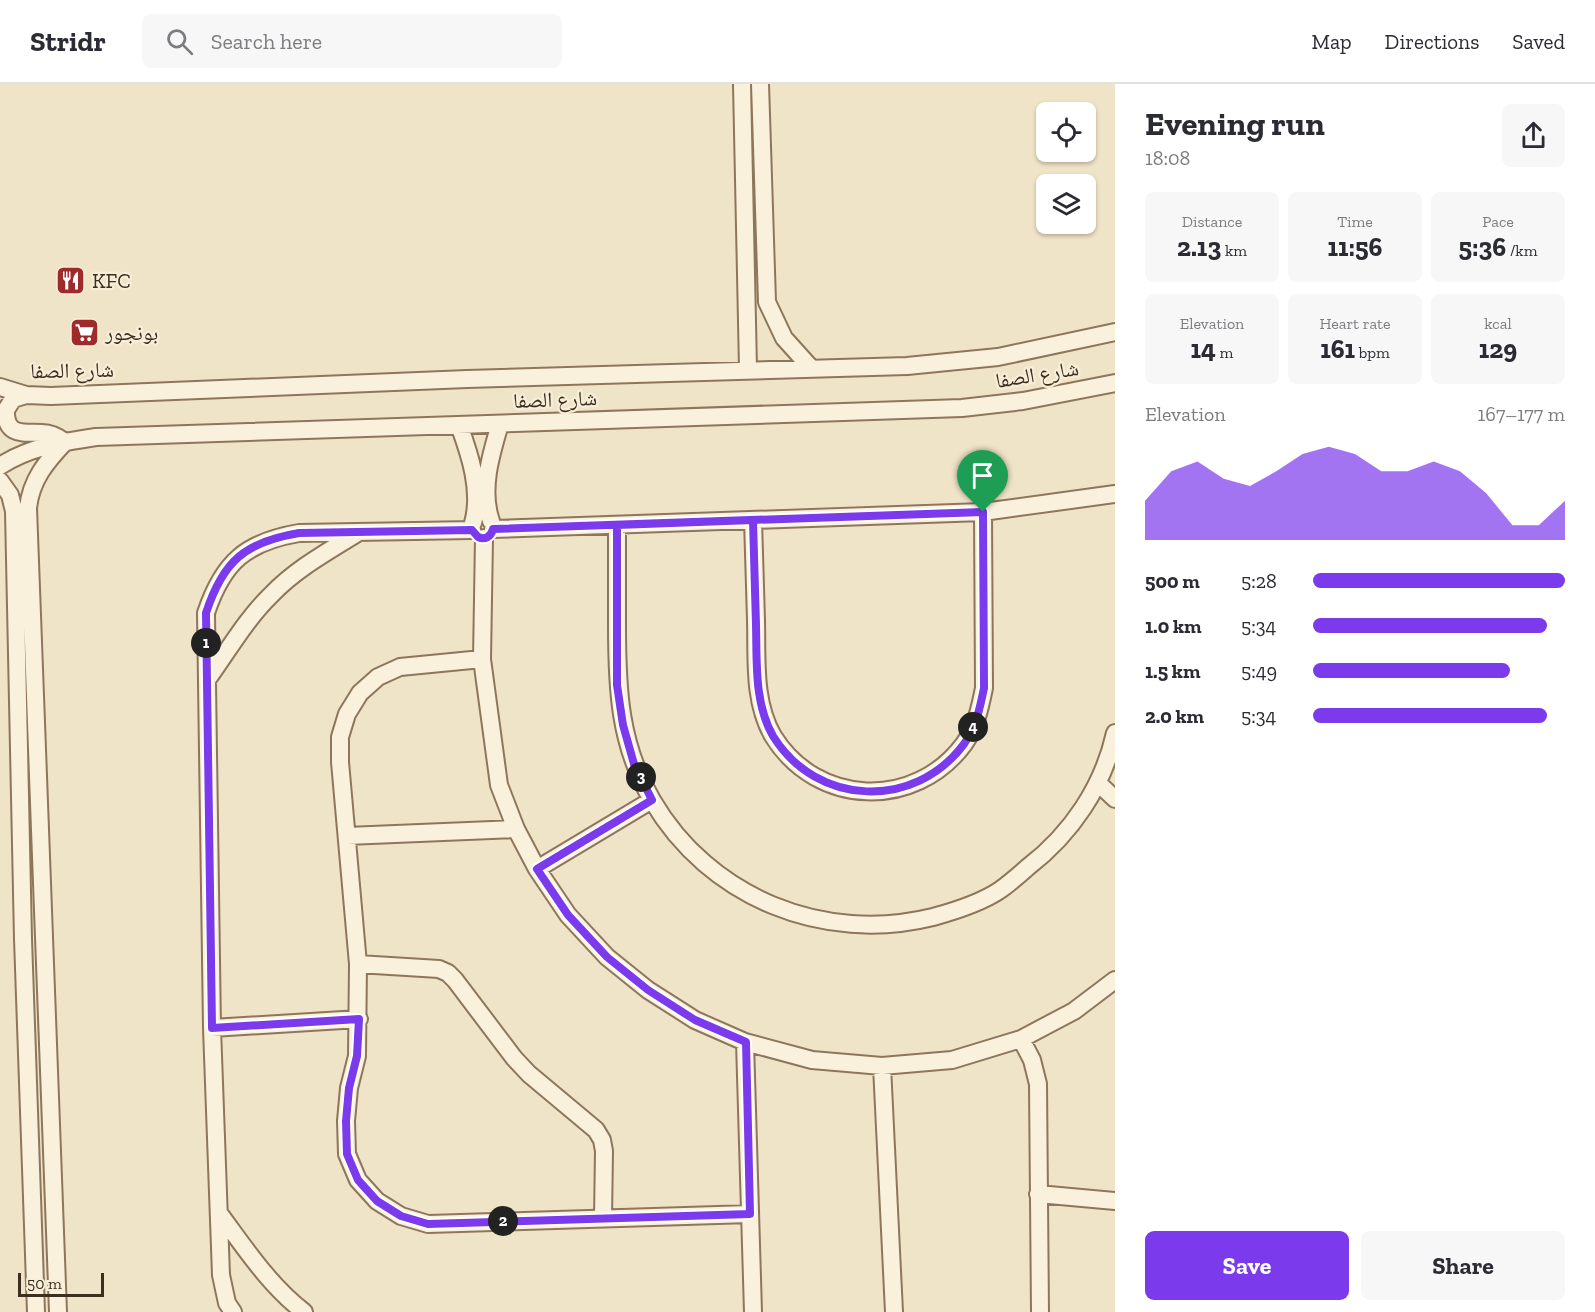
<!DOCTYPE html>
<html lang="en">
<head>
<meta charset="utf-8">
<style>
	:root { --surface:#fff; --page:#f7f7f7; --text:#2b2b33; --muted:#7c7c81; --line:#e1e1e2; --accent:#7c3aed }
	body { margin:0; font-family:"Zilla Slab","Noto Naskh Arabic",serif; background:var(--page); color:var(--text); height:100vh; display:flex; flex-direction:column; font-size:22px; white-space:nowrap }
	* { box-sizing:border-box; margin:0 }
	p { font-size:20px; color:var(--muted) }
	.icon { flex:none; width:33px; height:33px; fill:none; stroke:currentColor; stroke-width:2; stroke-linecap:round; stroke-linejoin:round }
	.map { position:relative; flex:1; overflow:hidden }
	.side { display:flex; flex-direction:column; background:var(--surface); width:480px }
	.side>* { flex:none }
	.buttons { position:absolute; left:1036px; top:18px; display:grid; gap:12px }
	.buttons a { display:grid; place-items:center; width:60px; height:60px; border-radius:9px; background:var(--surface); box-shadow:0 2px 4px #0004; font-size:30px }
	.scale { position:absolute; left:18px; bottom:15px; width:86px; box-sizing:border-box; padding-left:6px; border:3px solid #3d2e20; border-top:0; font-size:16px; line-height:21px; white-space:nowrap; color:#3d2e20; -webkit-text-stroke:4px #f7eed8; paint-order:stroke }
	.pin { position:absolute; display:grid; place-items:center; width:51px; height:51px; color:#fff; margin:-62px -26px; border-radius:50% 50% 50% 0; rotate:-45deg; box-shadow:0 0 6px #0007 }
	.pin .icon { rotate:45deg }
	.km { position:absolute; width:30px; height:30px; margin:-15px; border-radius:50%; background:#222; color:#fff; font-size:16px; line-height:30px; text-align:center }
	.round { display:grid; place-items:center; flex:none; width:63px; height:63px; border-radius:9px; background:var(--page) }
	.summary { display:flex; align-items:center; justify-content:space-between; height:102px; padding:0 30px }
	h1 { font-size:33px; font-weight:700; line-height:45px }
	.stats { display:grid; grid-template-columns:repeat(3,1fr); gap:9px; height:102px; padding:6px 30px }
	.stats div { display:grid; align-content:center; border-radius:9px; background:var(--page); text-align:center }
	.stats b { font-size:26px; font-weight:700 }
	.stats small { font-size:16px; font-weight:400 }
	.stats p { font-size:16px }
	.chart { height:168px; padding:12px 30px }
	.chart p { display:flex; justify-content:space-between }
	.chart svg { width:100%; height:108px; margin-top:6px; fill:var(--accent); opacity:.7 }
	.action { display:flex; gap:12px; margin-top:auto; padding:12px 30px }
	.action a { flex:1; height:69px; border-radius:9px; background:var(--accent); color:#fff; font-size:24px; font-weight:700; line-height:69px; text-align:center }
	.action a+a { background:var(--page); color:var(--text) }
	ul { padding:0 30px; list-style:none; font-size:20px }
	li { display:grid; grid-template-columns:96px 72px 1fr; align-items:center; height:45px }
	li i { height:15px; border-radius:8px; background:var(--accent) }
	header { display:flex; align-items:center; gap:36px; box-sizing:border-box; height:84px; padding:0 30px; background:var(--surface); border-bottom:2px solid var(--line) }
	header strong { font-size:28px }
	nav { display:flex; gap:33px; margin-inline-start:auto; font-size:21px }
	.search { width:420px; height:54px; background:var(--page); display:flex; align-items:center; gap:15px; box-sizing:border-box; padding:0 21px; border-radius:9px; color:var(--muted); font-size:22px }
	main { display:flex; flex:1; min-height:0 }
	.map>svg:first-child { display:block }
	.lines { fill:none; stroke-linecap:round; stroke-linejoin:round }
	.minor-casing { stroke:#8d765c; stroke-width:20 }
	.minor { stroke:#faf1dc; stroke-width:16 }
	.route-casing { stroke:#fff; stroke-width:12 }
	.route { stroke:#7c3aed; stroke-width:8 }
	.labels { text-anchor:middle; dominant-baseline:central; stroke-width:4.5; stroke-linejoin:round; paint-order:stroke }
	.poi-label { font-size:21px; fill:#3d2e20; stroke:#f7eed8; text-anchor:start }
	.street-label { font-size:21px; fill:#3d2e20; stroke:#f7eed8 }
</style>
</head>
<body>
<header>
<strong>Stridr</strong>
<div class="search"><svg class="icon" aria-label="search" viewBox="0 0 24 24"><circle cx="10" cy="10" r="6"/><path d="M15 15l6 6"/></svg>Search here</div>
<nav><a>Map</a><a>Directions</a><a>Saved</a></nav>
</header>
<main>
<div class="map">
<svg width="1115" height="1228" viewBox="0 0 1115 1228">
	<rect width="100%" height="100%" fill="#f0e4c8"/>
	<g class="lines">
		<defs>
			<path id="minor" d="M742,0L748,285
				M760,0L767,218L784,254L811,284
				M0,303L26,311L51,312L467,295L907,282L998,273L1115,248
				M26,311L13,315L6,326C5,353 24,348 43,349C51,349 58,353 65,358C46,378 31,396 28,424L58,1228
				M459,341C470,371 482,407 473,439
				M0,382C29,363 62,358 96,353L962,324L1023,317L1115,299
				M0,397L10,411L14,427L23,855L36,1228
				M753,436C754,470 755,503 756,536C757,574 753,618 773,652C817,723 915,726 964,660C976,643 980,624 984,604L983,428
				M491,437C480,406 491,370 500,340
				M617,441C617,474 617,508 617,541C617,604 619,660 652,716C709,814 824,860 933,833C955,827 981,819 1000,806C1010,799 1019,791 1028,783C1071,750 1103,703 1115,649
				M493,445L983,428L1115,410
				M484,454L482,575L499,701L516,745L537,785L568,831L607,873L648,906L695,936L745,958L812,976L882,982L952,976L1021,955L1074,927L1115,896
				M482,575L400,583L378,593L360,609L347,630L340,653V678L358,880L357,972L349,1004L346,1037L347,1070L358,1096L377,1117L401,1132L428,1140L750,1130
				M207,596C228,567 246,535 272,510C297,484 329,467 359,448
				M1098,699L1115,715
				M347,752L516,745
				M537,785L652,716
				M358,880L439,885L448,889L455,896L514,974L529,990L596,1046L602,1056L604,1067L603,1134
				M212,944L359,935
				M1021,955L1032,976L1038,1000L1040,1228
				M745,958L753,1228
				M882,982L894,1228
				M1038,1110L1115,1117
				M219,1129C245,1164 269,1201 304,1228
				M233,1228L227,1219L221,1191L212,944L206,529C223,478 246,458 299,449L472,446"/>
		</defs>
		<!-- minor casing -->
		<use href="#minor" class="minor-casing"/>
		<!-- minor -->
		<use href="#minor" class="minor"/>
	</g>
	<g class="lines">
		<defs>
			<path id="route" d="M983,428L493,445C491,453 485,456 478,453L472,446L299,449C245,458 223,477 206,529L212,944L359,935L357,972L349,1004L346,1037L347,1070L358,1096L377,1117L401,1132L428,1140L750,1130L746,958L695,936L648,906L607,873L568,831L537,785L652,716L634,680L623,641L617,601V441L753,436C754,471 755,506 756,541C757,577 754,619 773,652C817,723 915,726 964,660C976,643 980,624 984,604L983,428"/>
		</defs>
		<!-- route casing -->
		<use href="#route" class="route-casing"/>
		<!-- route -->
		<use href="#route" class="route"/>
	</g>
	<!-- icons -->
	<defs>
		<symbol id="restaurant-square" viewBox="-11 -11 22 22"><rect x="-9" y="-9" width="18" height="18" rx="4" fill="#9e2a2b" stroke="#f7eed8"/><path d="M-5-6h1v4h1v-4h1v4h1v-4h1v5L-1.5 .5V6h-2V.5L-5-1ZM5-6V6H3V1.5H1.5Q1.5-4 5-6Z" fill="#fff"/></symbol>
		<symbol id="supermarket-square" viewBox="-11 -11 22 22"><rect x="-9" y="-9" width="18" height="18" rx="4" fill="#9e2a2b" stroke="#f7eed8"/><path d="M-6-5.5h2.5l.6 2H6L4.5 2H-2.5L-4.4-4H-6ZM-1.5 3.2a1.3 1.3 0 1 0 .1 0ZM3 3.2a1.3 1.3 0 1 0 .1 0Z" fill="#fff"/></symbol>
	</defs>
	<g fill-rule="evenodd">
		<use href="#restaurant-square" x="54" y="180" width="33" height="33"/>
		<use href="#supermarket-square" x="68" y="232" width="33" height="33"/>
	</g>
	<g class="labels">
		<!-- poi labels -->
		<g class="poi-label">
			<text x="92" y="196">KFC</text>
			<text x="105" y="248">بونجور</text>
		</g>
		<!-- street labels -->
		<g class="street-label">
			<text transform="translate(72 286) rotate(-1)">شارع الصفا</text>
			<text transform="translate(1037 290) rotate(-9)">شارع الصفا</text>
			<text transform="translate(555 315) rotate(-2)">شارع الصفا</text>
		</g>
	</g>
</svg>
<div class="buttons">
<a><svg class="icon" aria-label="locate" viewBox="0 0 24 24"><circle cx="12" cy="12" r="6"/><path d="M12 2v4M12 18v4M2 12h4M18 12h4"/></svg></a>
<a><svg class="icon" aria-label="layers" viewBox="0 0 24 24"><path d="M12 4l9 5-9 5-9-5zM3 14l9 5 9-5"/></svg></a>
</div>
<div class="scale">50 m</div>
<div class="pin" style="left:983px;top:428px;background:#1e9e55"><svg class="icon" aria-label="arrive" viewBox="0 0 24 24"><path d="M6 21V4h12l-3 4 3 4H6"/></svg></div>
<b class="km" style="left:206px;top:559px">1</b>
<b class="km" style="left:503px;top:1137px">2</b>
<b class="km" style="left:641px;top:693px">3</b>
<b class="km" style="left:973px;top:643px">4</b>
</div>
<section class="side">
<div class="summary"><div><h1>Evening run</h1><p>18:08</p></div><a class="round"><svg class="icon" aria-label="share" viewBox="0 0 24 24"><path d="M12 15V3M7 8l5-5 5 5M5 13v7h14v-7"/></svg></a></div>
<div class="stats">
<div><p>Distance</p><b>2.13<small> km</small></b></div>
<div><p>Time</p><b>11:56</b></div>
<div><p>Pace</p><b>5:36<small> /km</small></b></div>
</div>
<div class="stats">
<div><p>Elevation</p><b>14<small> m</small></b></div>
<div><p>Heart rate</p><b>161<small> bpm</small></b></div>
<div><p>kcal</p><b>129</b></div>
</div>
<div class="chart"><p><span>Elevation</span>167–177 m</p>
<svg viewBox="0 0 160 44" preserveAspectRatio="none"><path d="M0 44V28L10 16L20 12L30 19L40 22L50 16L60 9L70 6L80 9L90 16L100 16L110 12L120 16L130 25L140 38L150 38L160 28V44z"/></svg>
</div>
<ul>
<li><b>500 m</b>5:28<i style="width:100%"></i></li>
<li><b>1.0 km</b>5:34<i style="width:93%"></i></li>
<li><b>1.5 km</b>5:49<i style="width:78%"></i></li>
<li><b>2.0 km</b>5:34<i style="width:93%"></i></li>
</ul>
<div class="action"><a>Save</a><a>Share</a></div>
</section>
</main>
</body>
</html>
